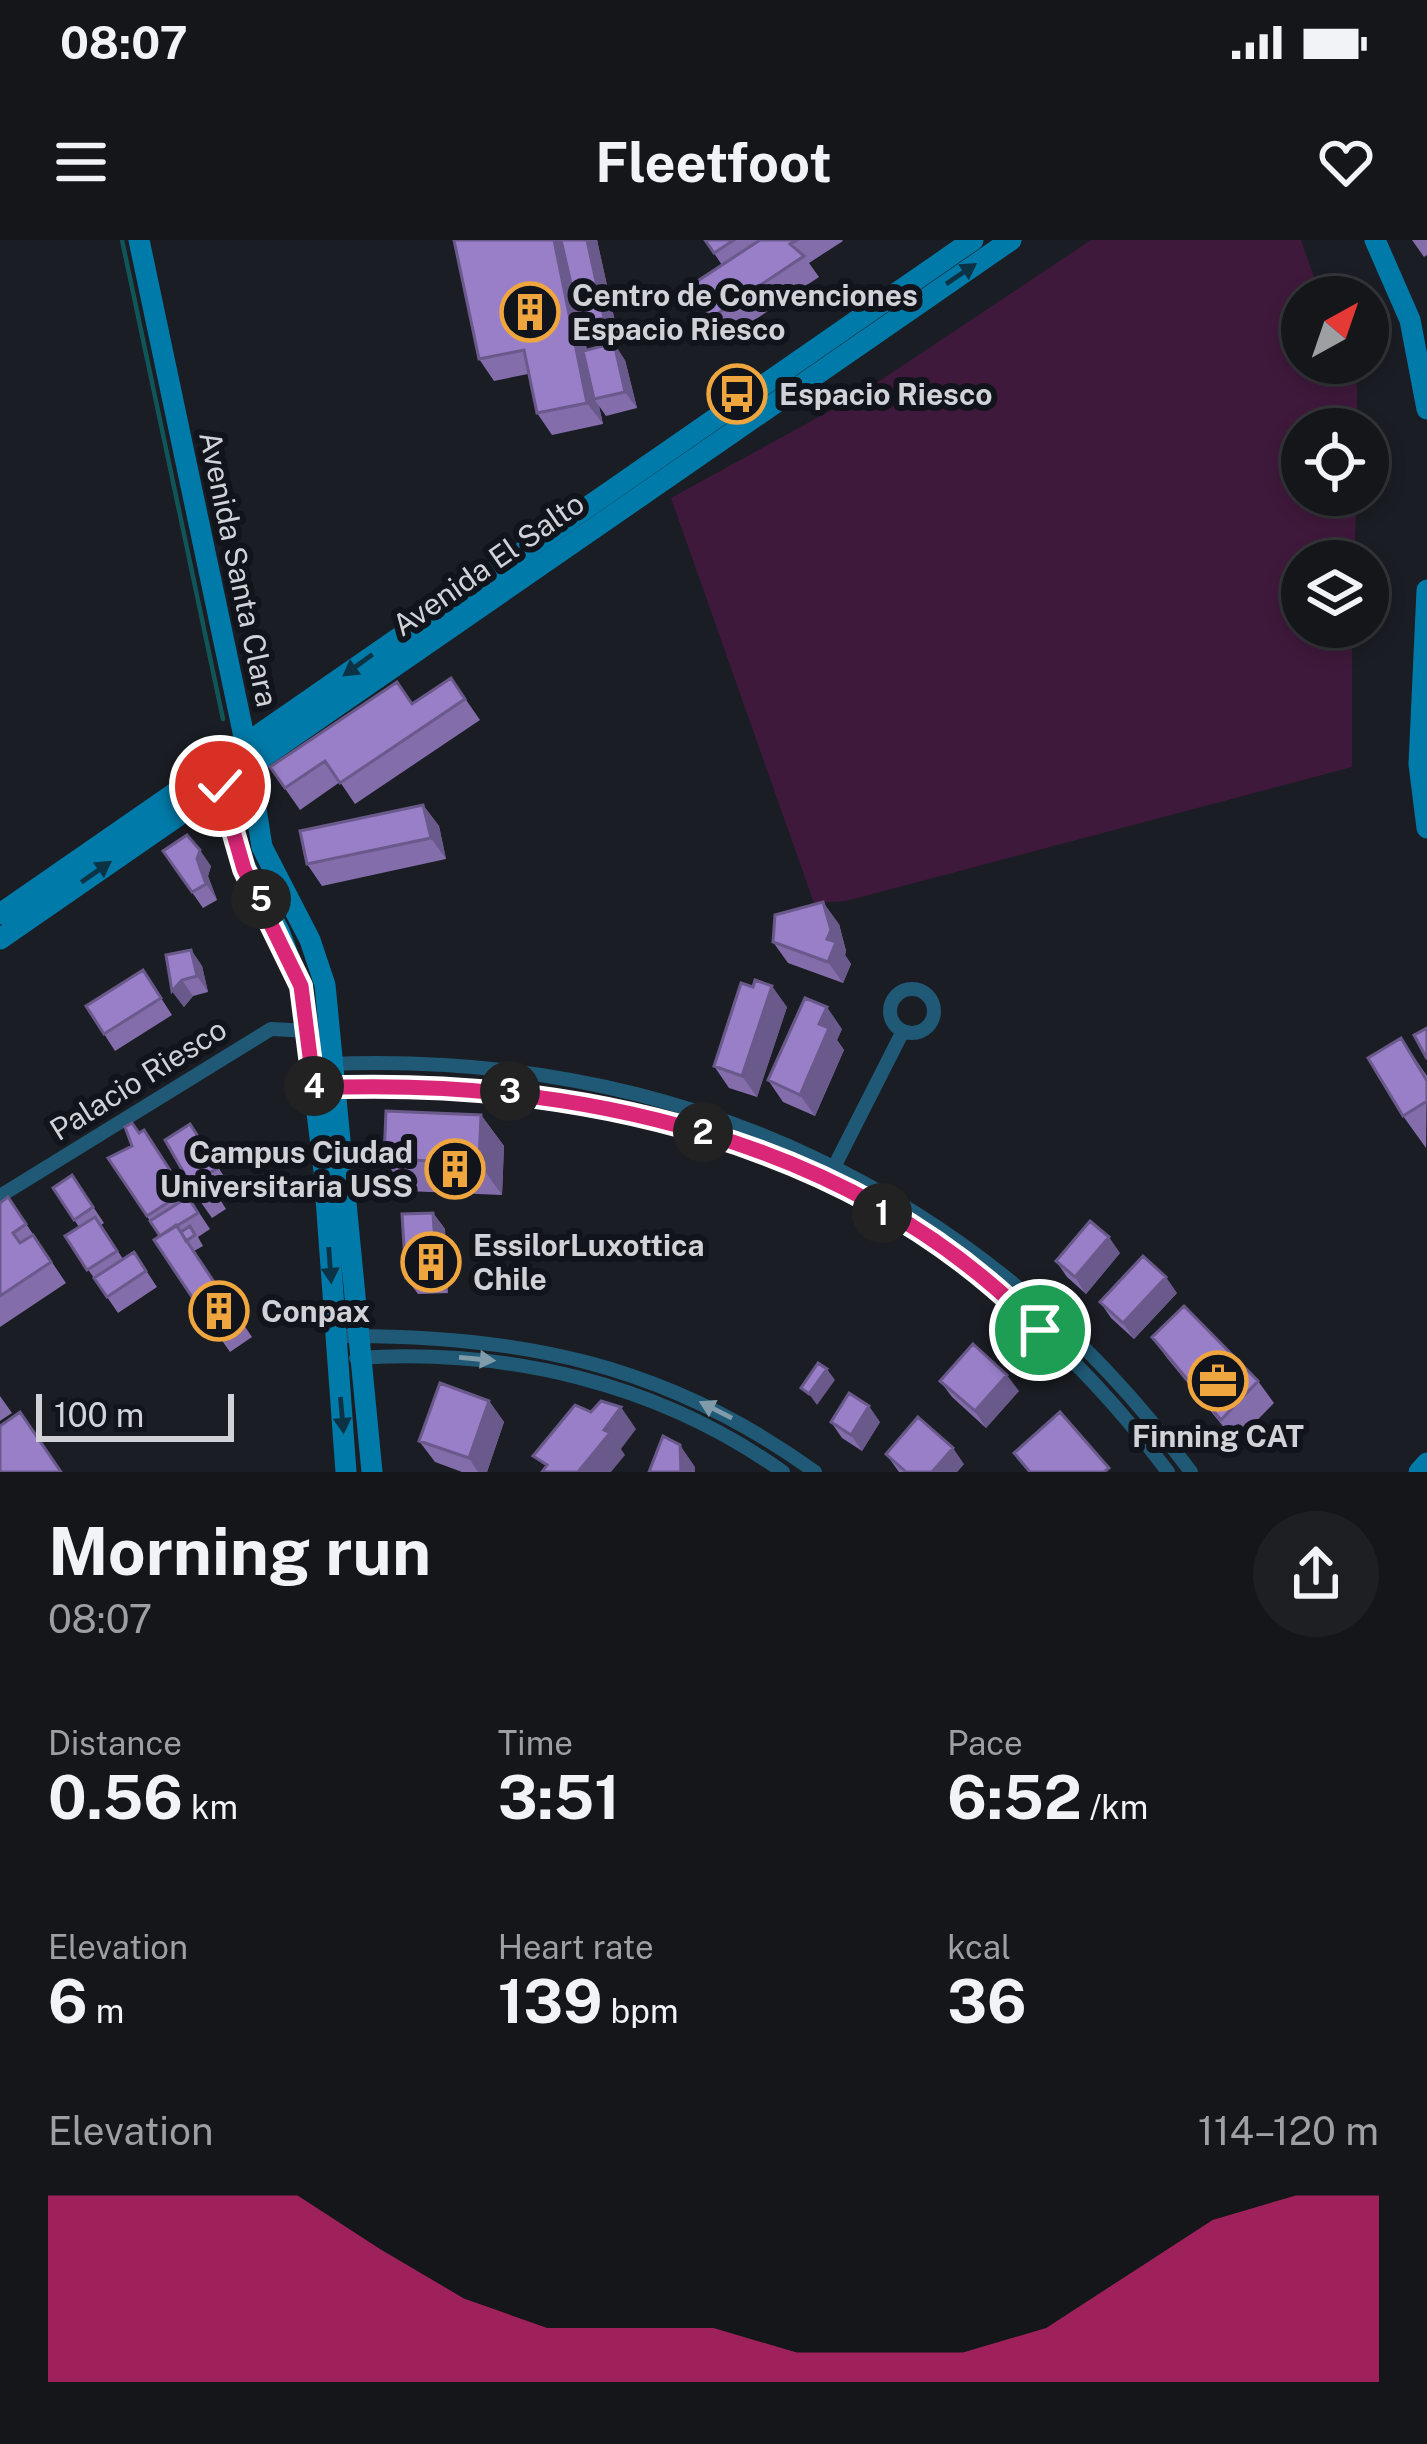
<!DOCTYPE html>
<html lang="en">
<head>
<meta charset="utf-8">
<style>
	:root { --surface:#14161a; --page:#1d1f23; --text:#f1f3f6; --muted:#9d9fa2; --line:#333539; --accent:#db2777 }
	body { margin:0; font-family:"Public Sans",sans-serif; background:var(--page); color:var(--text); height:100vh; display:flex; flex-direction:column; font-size:45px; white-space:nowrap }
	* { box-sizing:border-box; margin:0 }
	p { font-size:39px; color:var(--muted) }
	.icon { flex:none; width:66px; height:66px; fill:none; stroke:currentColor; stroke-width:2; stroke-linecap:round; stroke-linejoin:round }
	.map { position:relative; height:1232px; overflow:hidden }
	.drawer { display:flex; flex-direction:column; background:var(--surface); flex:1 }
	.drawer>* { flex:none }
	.needle { width:78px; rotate:40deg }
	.controls { position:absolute; left:1281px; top:36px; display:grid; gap:24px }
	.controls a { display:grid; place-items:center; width:108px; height:108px; border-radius:50%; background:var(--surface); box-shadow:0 6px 18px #0003,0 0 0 3px var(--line); font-size:60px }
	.scale { position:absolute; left:36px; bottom:30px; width:198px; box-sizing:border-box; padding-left:12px; border:6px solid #d0d2d7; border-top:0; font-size:33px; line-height:42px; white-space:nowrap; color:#d0d2d7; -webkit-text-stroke:9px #11141a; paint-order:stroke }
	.pin { position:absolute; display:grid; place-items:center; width:102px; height:102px; color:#fff; margin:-51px; border:6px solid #fff; border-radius:50%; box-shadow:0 3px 12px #0007 }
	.km { position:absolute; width:60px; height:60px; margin:-30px; border-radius:50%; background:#222; color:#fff; font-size:33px; line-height:60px; text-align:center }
	.round { display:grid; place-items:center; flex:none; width:126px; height:126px; border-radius:63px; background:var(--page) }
	.summary { display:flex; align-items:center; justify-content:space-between; height:204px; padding:0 48px }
	h1 { font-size:66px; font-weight:700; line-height:90px }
	.stats { display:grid; grid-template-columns:repeat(3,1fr); gap:18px; height:204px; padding:12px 48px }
	.stats div { display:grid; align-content:center }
	.stats b { font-size:60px; font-weight:700 }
	.stats small { font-size:33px; font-weight:400 }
	.stats p { font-size:33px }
	.chart { height:336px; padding:24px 48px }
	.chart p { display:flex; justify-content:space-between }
	.chart svg { width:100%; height:216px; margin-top:12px; fill:var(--accent); opacity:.7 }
	.status { display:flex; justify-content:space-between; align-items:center; height:84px; padding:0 60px; background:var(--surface); direction:ltr }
	.status svg { height:33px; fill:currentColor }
	header { display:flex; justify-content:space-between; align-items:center; height:156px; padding:0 48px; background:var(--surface); font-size:54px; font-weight:700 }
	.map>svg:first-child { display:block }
	.green { fill:#3f193b }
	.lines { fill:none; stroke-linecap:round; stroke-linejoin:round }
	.stream { stroke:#105558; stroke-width:4.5 }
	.street { stroke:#1f5975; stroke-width:14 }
	.secondary { stroke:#007aa8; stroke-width:21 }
	.wall { fill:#836dab }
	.shaded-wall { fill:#6a598b }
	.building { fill:#987fc7; stroke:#6a598b; stroke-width:3 }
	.oneway { fill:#0c3345 }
	.oneway2 { fill:#809cab }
	.route-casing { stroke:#fff; stroke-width:24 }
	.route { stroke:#db2777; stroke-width:15 }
	.labels { text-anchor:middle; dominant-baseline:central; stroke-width:12; stroke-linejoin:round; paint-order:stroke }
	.poi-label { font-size:30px; font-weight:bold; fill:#d0d2d7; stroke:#11141a; text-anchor:start }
	.street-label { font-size:30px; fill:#d0d2d7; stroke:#11141a }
</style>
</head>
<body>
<div class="status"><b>08:07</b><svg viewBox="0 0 49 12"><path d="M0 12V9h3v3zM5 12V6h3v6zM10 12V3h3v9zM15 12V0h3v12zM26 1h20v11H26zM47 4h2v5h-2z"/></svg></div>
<header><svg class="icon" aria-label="menu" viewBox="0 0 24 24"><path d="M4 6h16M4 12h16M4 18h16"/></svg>Fleetfoot<svg class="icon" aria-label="heart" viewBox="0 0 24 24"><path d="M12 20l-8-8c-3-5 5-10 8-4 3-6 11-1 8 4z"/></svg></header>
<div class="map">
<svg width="1427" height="1232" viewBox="0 0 1427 1232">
	<rect width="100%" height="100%" fill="#1a1d23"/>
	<!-- green -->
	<path class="green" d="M1091,0H1301L1321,57H1302V123H1350L1357,146V189H1302V255H1357L1354,321H1302V387H1352V527L846,661L814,663L671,258L857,156Z"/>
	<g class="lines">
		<!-- stream -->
		<path class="stream" d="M122,0L223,479"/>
		<!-- street -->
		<path class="street" d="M890 771a22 22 0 1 1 44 0a22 22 0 1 1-44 0Z
			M329,824C678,810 983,950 1191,1232
			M332,847C669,836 963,956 1168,1232
			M831,933L903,791
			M0,956L271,789L309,791
			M335,1096C517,1094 665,1123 815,1232
			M356,1118C508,1108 658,1143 783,1232"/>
		<!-- secondary -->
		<path class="secondary" d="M139,0L246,506L262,607L310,700L325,745L372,1232
			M1375,0L1410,80L1427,169
			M1427,350L1419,524L1427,588
			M218,538L239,615L279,691L303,755L324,931L346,1232
			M0,674L973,0
			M0,699L1011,0
			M1419,1232L1427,1223"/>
	</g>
	<!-- wall -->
	<path class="wall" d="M454,0H597L619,100L595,105L583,88L587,110L625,120L637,168L606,176L599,166L603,184L552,195L537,173L528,134L494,141L479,119Z
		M705,0H842L843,1L809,23L819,37L726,99L690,46L722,25Z
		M1412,0H1427V15L1424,17Z
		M451,438L480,480L355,564L340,542L300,570L270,527L412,464Z
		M423,565L439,586L446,619L322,646L307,624Z
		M163,611L211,626L208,636L217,660L203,668Z
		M839,684L846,711L845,715L851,724L843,743L788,723L773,702Z
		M191,710L202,726L208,752L193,756L184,767L172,751Z
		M143,730L172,775L115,811L86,766Z
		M753,747L787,767L757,857L729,848L714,826Z
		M842,789L837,800L844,810L815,876L783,862L768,840Z
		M1401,798L1427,836L1426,908L1403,876Z
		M481,875L504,906L502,955L406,951L384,919Z
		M190,884L229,944L216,953L226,969L212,978L200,961Z
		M144,890L210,989L198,997L203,1006L194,1011L252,1097L230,1112L198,1066L160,996L108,918L132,906L139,893Z
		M72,935L104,983L101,985L123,1019L134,1012L157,1047L118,1073L65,996L79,987L53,948Z
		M8,957L66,1043L0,1087V963Z
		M433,973L445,989L448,1053L418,1054L406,1038Z
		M1120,1013L1086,1054L1067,1037L1056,1021Z
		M1177,1053L1134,1099L1111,1078L1100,1062Z
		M1152,1097L1258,1141L1274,1163L1236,1202L1167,1118Z
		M940,1141L1019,1151L986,1188L952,1157Z
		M0,1156L12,1173L0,1181Z
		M489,1161L504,1182L487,1232H462L435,1222L419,1201Z
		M831,1182H880L862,1211L842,1198Z
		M886,1214L964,1224L957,1232H899Z"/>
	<!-- shaded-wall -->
	<path class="shaded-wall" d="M554,0H563L597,159H594L599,166L603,184L587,163Z
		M587,0H597L619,100L604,78Z
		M614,103L625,120L637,168L625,152Z
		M423,565L439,586L446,619L431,598Z
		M200,610L211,626L208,636L217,660L206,644L197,619Z
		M823,662L839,684L846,711L845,715L851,724L843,743L828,722Z
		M191,710L202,726L208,752L197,736Z
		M182,740L193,756L184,767L172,751Z
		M772,746L787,767L757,857L742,836Z
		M827,767L842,789L837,800L844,810L815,876L800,855L819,784Z
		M481,875L504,906L502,955L479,923Z
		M433,973L445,989L448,1053L437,1036Z
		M1109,997L1120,1013L1086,1054L1075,1037Z
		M1166,1037L1177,1053L1134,1099L1123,1083Z
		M827,1129L835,1140L817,1165L809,1154Z
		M1007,1135L1019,1151L986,1188L975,1171Z
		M489,1161L504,1182L487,1232H478L469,1218Z
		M869,1166L880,1182L862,1211L851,1195Z
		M621,1167L636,1189L621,1209L625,1215L611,1232H578Z
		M680,1205L695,1227V1232H680Z
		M953,1208L964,1224L957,1232H932Z"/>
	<!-- building -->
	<path class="building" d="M454,0H554L587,163L537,173L524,110L479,119Z
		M561,0H587L604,78L580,83Z
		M705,0H734L714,13Z
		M760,0H797L790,4L804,16L711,78L690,46Z
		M614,103L625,152L594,159L583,111Z
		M451,438L465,459L340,543L325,521L285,548L270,527L397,442L412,464Z
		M423,565L431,598L307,624L300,591Z
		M187,595L200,610L197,619L206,644L192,652L163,611Z
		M823,662L831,690L827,699L836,702L828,722L773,702L775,675Z
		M191,710L197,736L182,740L172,751L166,715Z
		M143,730L161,758L104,794L86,766Z
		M755,740L772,746L742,836L714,826L741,743L753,747Z
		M805,758L827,767L819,784L829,788L800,855L768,840Z
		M1427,788V819L1414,795Z
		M1401,798L1427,841V861L1403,876L1368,818Z
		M386,871L481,875L479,923L384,919Z
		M132,883L139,893L144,890L184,952L147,976L108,918L132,906L125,887Z
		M190,884L218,928L204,936L214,952L200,961L165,900Z
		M72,935L93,967L74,980L53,948Z
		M8,957L26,984L13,993L20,1003L33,995L51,1022L0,1056V963Z
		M188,957L198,973L160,996L150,981Z
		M433,973L437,1036L406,1038L402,974Z
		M95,977L117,1011L87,1030L65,996Z
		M1090,981L1109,997L1075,1037L1056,1021Z
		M176,985L220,1051L198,1066L154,1000Z
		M190,986L195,995L186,1001L181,992Z
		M134,1012L146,1031L107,1057L94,1038Z
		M1143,1016L1166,1037L1123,1083L1100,1062Z
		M1184,1066L1258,1141L1221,1180L1152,1097Z
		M973,1104L1007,1135L975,1171L940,1141Z
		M818,1123L827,1129L809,1154L801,1148Z
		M440,1143L489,1161L469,1218L419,1201Z
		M849,1153L869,1166L851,1195L831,1182Z
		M601,1161L621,1167L604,1190L610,1193L578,1232H542L547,1225L533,1216L575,1165L591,1172Z
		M20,1172L61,1232H0V1186Z
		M1060,1172L1109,1228L1104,1232H1030L1014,1213Z
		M918,1177L953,1208L932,1232H906L886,1214Z
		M663,1196L680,1205L681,1232H649Z"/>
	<!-- one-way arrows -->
	<defs><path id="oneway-solid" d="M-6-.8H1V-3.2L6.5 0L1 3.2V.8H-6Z" transform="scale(3)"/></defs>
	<g class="oneway">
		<use href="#oneway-solid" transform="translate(961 34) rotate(-34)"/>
		<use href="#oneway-solid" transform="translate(358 425) rotate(144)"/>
		<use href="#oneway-solid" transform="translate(96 632) rotate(-35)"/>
		<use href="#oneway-solid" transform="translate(330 1025) rotate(86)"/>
		<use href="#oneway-solid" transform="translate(342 1175) rotate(85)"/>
	</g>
	<g class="oneway2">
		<use href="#oneway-solid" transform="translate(477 1119) rotate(5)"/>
		<use href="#oneway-solid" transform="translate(716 1170) rotate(-153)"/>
	</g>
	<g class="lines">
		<defs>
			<path id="route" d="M220,546L244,629L301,746L314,848C572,837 854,898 1040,1090"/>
		</defs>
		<!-- route casing -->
		<use href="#route" class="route-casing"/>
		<!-- route -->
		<use href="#route" class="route"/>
	</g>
	<!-- icons -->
	<defs>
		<symbol id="building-ring" viewBox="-11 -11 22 22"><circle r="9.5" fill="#11141a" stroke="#f0a63f" stroke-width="1.5"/><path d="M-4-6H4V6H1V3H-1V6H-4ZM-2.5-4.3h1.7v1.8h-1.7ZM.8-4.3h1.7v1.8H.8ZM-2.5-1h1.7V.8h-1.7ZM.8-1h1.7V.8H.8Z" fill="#f0a63f"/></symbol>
		<symbol id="bus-ring" viewBox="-11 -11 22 22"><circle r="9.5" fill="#11141a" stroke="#f0a63f" stroke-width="1.5"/><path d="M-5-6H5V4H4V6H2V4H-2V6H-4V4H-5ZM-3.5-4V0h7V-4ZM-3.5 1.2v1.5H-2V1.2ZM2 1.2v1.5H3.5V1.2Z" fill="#f0a63f"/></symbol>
		<symbol id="office-ring" viewBox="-11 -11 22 22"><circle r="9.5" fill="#11141a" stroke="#f0a63f" stroke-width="1.5"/><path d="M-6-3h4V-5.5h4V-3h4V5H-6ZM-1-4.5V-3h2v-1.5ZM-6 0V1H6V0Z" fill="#f0a63f"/></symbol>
	</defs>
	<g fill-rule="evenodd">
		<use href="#building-ring" x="497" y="39" width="66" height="66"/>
		<use href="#bus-ring" x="704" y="121" width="66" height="66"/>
		<use href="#building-ring" x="422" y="896" width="66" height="66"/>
		<use href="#building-ring" x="398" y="989" width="66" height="66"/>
		<use href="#building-ring" x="186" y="1038" width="66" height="66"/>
		<use href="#office-ring" x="1185" y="1108" width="66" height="66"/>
	</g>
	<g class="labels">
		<!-- poi labels -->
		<g class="poi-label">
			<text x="572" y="55">Centro de Convenciones<tspan x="572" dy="34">Espacio Riesco</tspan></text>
			<text x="779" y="154">Espacio Riesco</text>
			<text x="413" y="912" text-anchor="end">Campus Ciudad<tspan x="413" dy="34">Universitaria USS</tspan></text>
			<text x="473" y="1005">EssilorLuxottica<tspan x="473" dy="34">Chile</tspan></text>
			<text x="261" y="1071">Conpax</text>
			<text x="1218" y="1196" text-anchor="middle">Finning CAT</text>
		</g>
		<!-- street labels -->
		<g class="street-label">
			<text transform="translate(488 324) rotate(-35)">Avenida El Salto</text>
			<text transform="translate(239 329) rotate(78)">Avenida Santa Clara</text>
			<text transform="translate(138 839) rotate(-32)">Palacio Riesco</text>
		</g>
	</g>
</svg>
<div class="controls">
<a><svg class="needle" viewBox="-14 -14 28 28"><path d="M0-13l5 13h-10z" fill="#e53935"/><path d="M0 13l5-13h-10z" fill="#9d9fa2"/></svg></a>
<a><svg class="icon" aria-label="locate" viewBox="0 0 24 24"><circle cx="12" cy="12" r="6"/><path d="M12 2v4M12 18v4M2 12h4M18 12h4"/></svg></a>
<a><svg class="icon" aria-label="layers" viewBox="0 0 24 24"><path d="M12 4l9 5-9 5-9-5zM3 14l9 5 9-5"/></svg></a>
</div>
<div class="scale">100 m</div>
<div class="pin" style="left:1040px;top:1090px;background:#1e9e55"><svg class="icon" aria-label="arrive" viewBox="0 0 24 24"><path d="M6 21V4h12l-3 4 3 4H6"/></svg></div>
<div class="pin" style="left:220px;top:546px;background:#d93025"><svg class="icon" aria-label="check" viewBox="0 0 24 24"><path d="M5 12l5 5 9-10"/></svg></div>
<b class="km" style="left:882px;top:973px">1</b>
<b class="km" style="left:703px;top:892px">2</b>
<b class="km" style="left:510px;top:851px">3</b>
<b class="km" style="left:314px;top:846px">4</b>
<b class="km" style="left:261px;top:659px">5</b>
</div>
<section class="drawer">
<div class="summary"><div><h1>Morning run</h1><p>08:07</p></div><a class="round"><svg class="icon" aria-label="share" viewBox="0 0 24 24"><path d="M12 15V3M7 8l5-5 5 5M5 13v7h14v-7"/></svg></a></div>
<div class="stats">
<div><p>Distance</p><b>0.56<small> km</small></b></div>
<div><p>Time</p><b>3:51</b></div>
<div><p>Pace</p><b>6:52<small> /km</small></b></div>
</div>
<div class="stats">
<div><p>Elevation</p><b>6<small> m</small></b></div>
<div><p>Heart rate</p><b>139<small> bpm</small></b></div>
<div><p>kcal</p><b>36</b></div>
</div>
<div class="chart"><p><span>Elevation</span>114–120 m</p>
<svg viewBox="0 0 160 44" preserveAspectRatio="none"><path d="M0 44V6L10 6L20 6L30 6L40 17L50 27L60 33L70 33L80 33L90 38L100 38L110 38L120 33L130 22L140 11L150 6L160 6V44z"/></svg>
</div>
</section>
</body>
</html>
